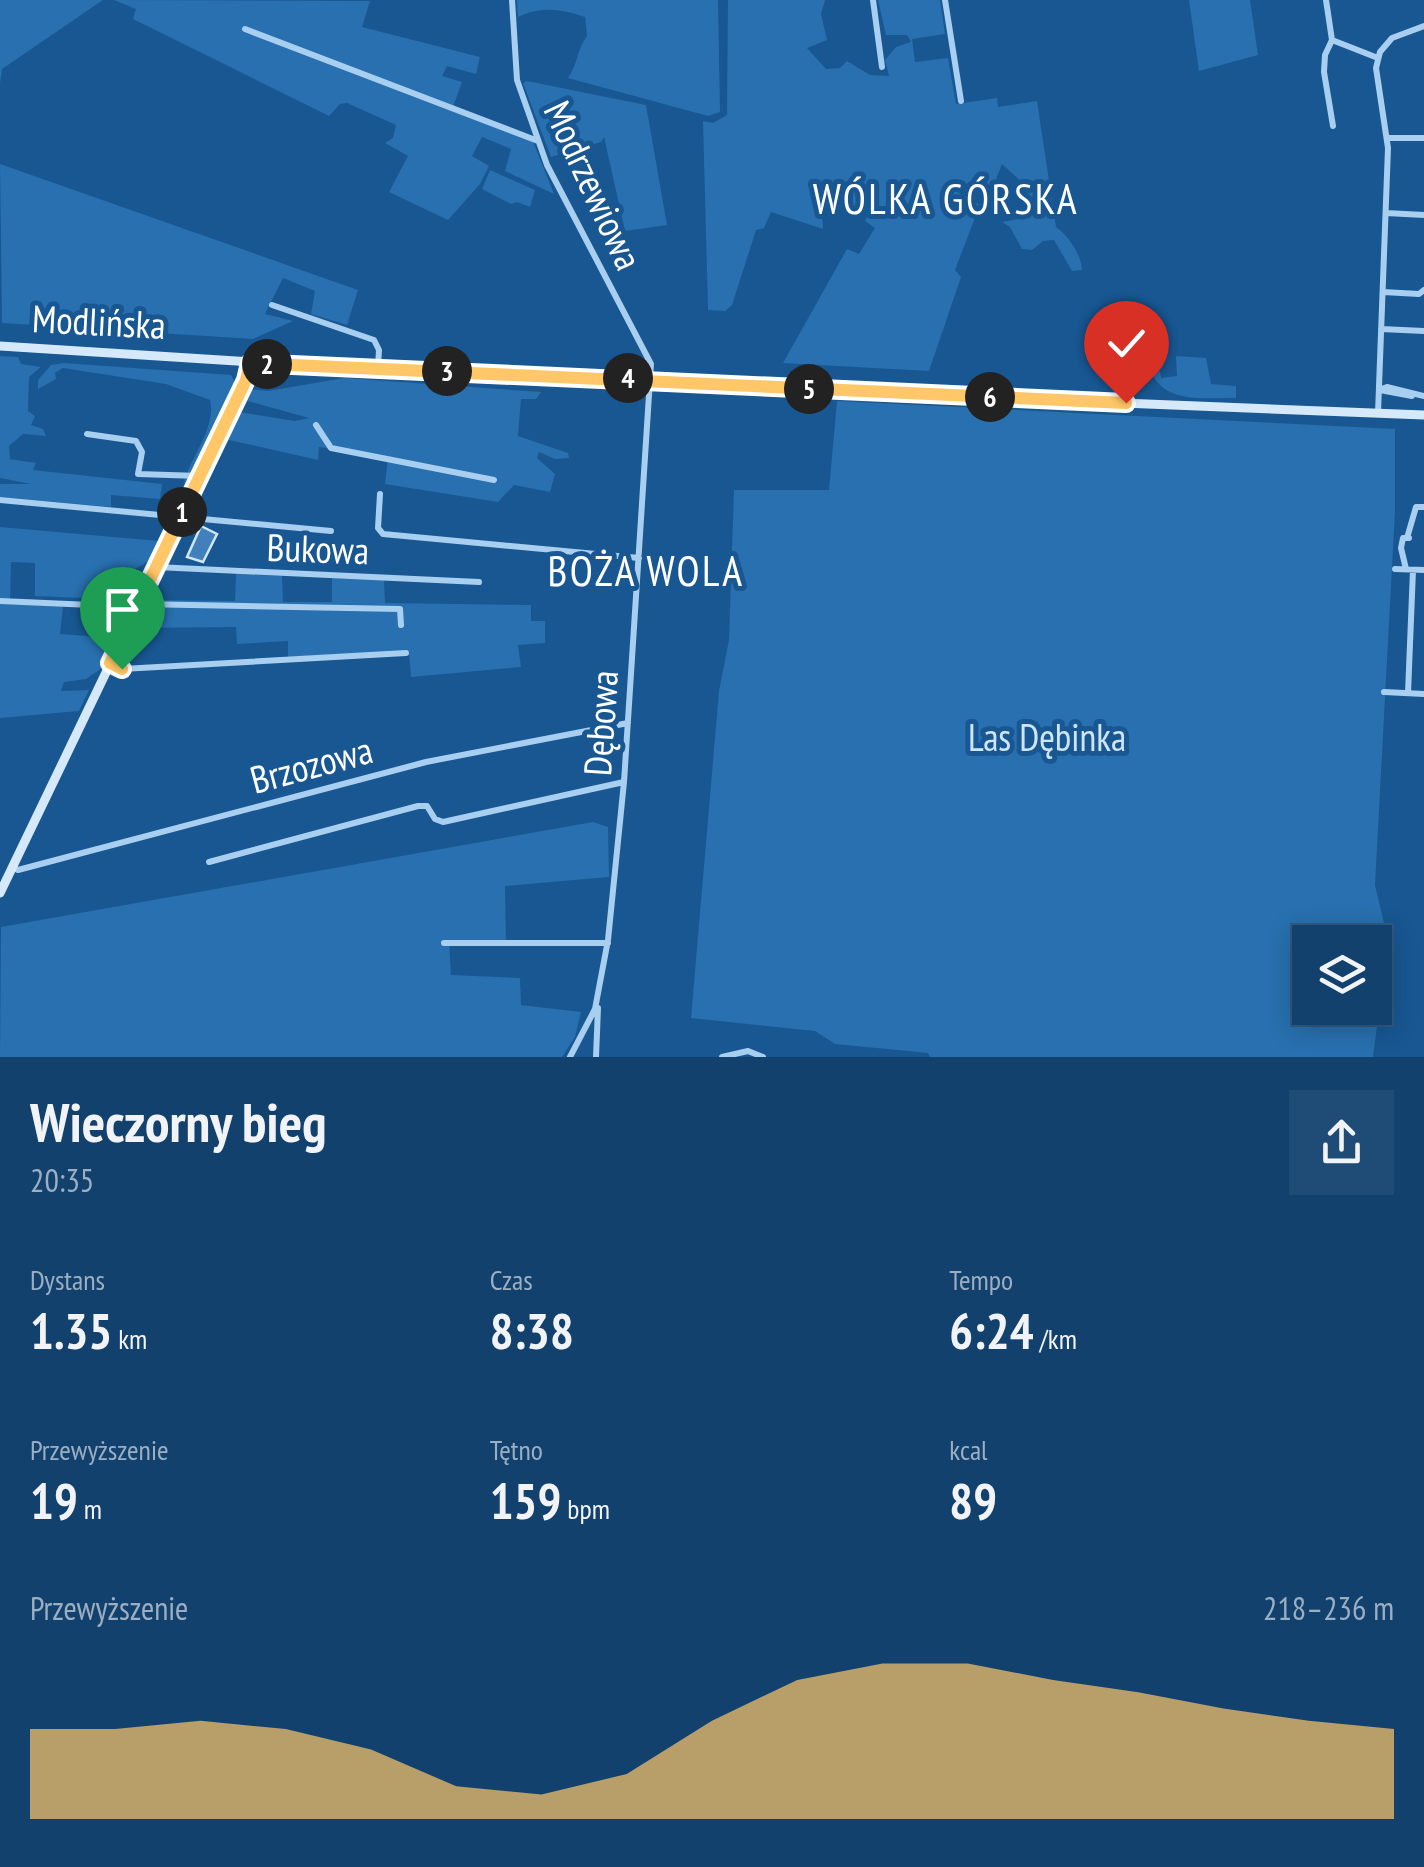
<!DOCTYPE html>
<html lang="pl">
<head>
<meta charset="utf-8">
<style>
	:root { --surface:#12416e; --page:#1f4c76; --text:#f1f3f6; --muted:#9cafc2; --line:#315a81; --accent:#ffc767 }
	body { margin:0; font-family:"PT Sans Narrow",sans-serif; background:var(--page); color:var(--text); height:100vh; display:flex; flex-direction:column; font-size:38px; white-space:nowrap }
	* { box-sizing:border-box; margin:0 }
	p { font-size:32px; color:var(--muted) }
	.icon { flex:none; width:55px; height:55px; fill:none; stroke:currentColor; stroke-width:2; stroke-linecap:round; stroke-linejoin:round }
	.map { position:relative; height:1057px; overflow:hidden }
	.sheet { display:flex; flex-direction:column; background:var(--surface); flex:1 }
	.sheet>* { flex:none }
	.buttons { position:absolute; left:1292px; top:925px; display:grid; gap:20px }
	.buttons a { display:grid; place-items:center; width:100px; height:100px; border-radius:0px; background:var(--surface); box-shadow:0 5px 25px #0003,0 0 0 2px var(--line); font-size:50px }
	.pin { position:absolute; display:grid; place-items:center; width:85px; height:85px; color:#fff; margin:-102px -42px; border-radius:50% 50% 50% 0; rotate:-45deg; box-shadow:0 0 10px #0007 }
	.pin .icon { rotate:45deg }
	.km { position:absolute; width:50px; height:50px; margin:-25px; border-radius:50%; background:#222; color:#fff; font-size:28px; line-height:50px; text-align:center }
	.round { display:grid; place-items:center; flex:none; width:105px; height:105px; border-radius:0px; background:var(--page) }
	.overview { display:flex; align-items:center; justify-content:space-between; height:170px; padding:0 30px }
	h1 { font-size:55px; font-weight:700; line-height:75px }
	.metrics { display:grid; grid-template-columns:repeat(3,1fr); gap:15px; height:170px; padding:10px 30px }
	.metrics div { display:grid; align-content:center }
	.metrics b { font-size:50px; font-weight:700 }
	.metrics small { font-size:28px; font-weight:400 }
	.metrics p { font-size:28px }
	.chart { height:280px; padding:20px 30px }
	.chart p { display:flex; justify-content:space-between }
	.chart svg { width:100%; height:180px; margin-top:10px; fill:var(--accent); opacity:.7 }
	.map>svg:first-child { display:block }
	.green { fill:#2870af; fill-rule:evenodd }
	.building { fill:#4180ba; stroke:#cee6fb; stroke-width:2.5 }
	.lines { fill:none; stroke-linecap:round; stroke-linejoin:round }
	.street { stroke:#a8cef0; stroke-width:6 }
	.secondary { stroke:#d6e9fb; stroke-width:9 }
	.route-casing { stroke:#fff; stroke-width:20 }
	.route { stroke:#ffc767; stroke-width:12 }
	.labels { text-anchor:middle; dominant-baseline:central; stroke-width:10; stroke-linejoin:round; paint-order:stroke }
	.street-label { font-size:38px; fill:#fff; stroke:#185792 }
	.park-label { font-size:38px; fill:#cee6fb; stroke:#185792 }
	.quarter-label { font-size:42px; letter-spacing:2.5px; fill:#fff; stroke:#185792 }
</style>
</head>
<body>
<div class="map">
<svg width="1424" height="1057" viewBox="0 0 1424 1057">
	<rect width="100%" height="100%" fill="#185792"/>
	<!-- green -->
	<path class="green" d="M0,0H103L2,69L0,83Z
		M114,0L370,1L362,27L480,57L476,74L447,66L442,76L462,82L453,107L532,139L554,194L505,171L511,149L482,137L472,156L489,166L480,184L448,220L389,192L408,156L385,143L393,138L396,125L347,103L340,104L329,116L133,19L136,9Z
		M517,0H718L720,112L708,116L568,78C578,64 577,49 587,36L585,17C561,9 540,6 518,17Z
		M728,0H825L821,14L827,40L807,48L826,69L840,68L847,61L870,75L889,76L885,60L896,47L911,42L907,35H886L878,0H940L945,34L912,39L915,62L948,58L956,104L997,98L998,107L1037,101L1056,227C1068,235 1082,256 1082,270L1072,271L1054,240L1043,241L1032,250L1022,249L1010,227L1002,222L1023,218L1030,201L1023,191L1026,186L1002,164L993,187L986,191L961,182L959,192L966,201L989,206L978,210L955,270L961,277L929,371L783,363L847,249L859,254L875,228L865,221L868,215L843,202L822,207L823,229L771,212L764,228L756,230L732,305L725,311L708,310L703,121L713,123L727,115Z
		M1189,0H1250L1258,55L1199,71Z
		M527,81L646,105L667,225L625,231L604,137L601,142L551,157L523,83Z
		M0,164L358,290L347,325L311,314L315,291L283,278L265,314L293,321L253,339L2,323Z
		M490,170L535,190L530,207L517,202L511,204L482,189Z
		M0,356L18,357L21,364L41,367L29,377L28,411L35,416L31,425L43,429L46,436L23,434L9,446L10,459L36,463L33,470L162,484L160,499L111,495V507L0,497V484H31L0,478Z
		M1176,356L1206,358L1211,384L1236,386V398C1204,397 1166,405 1151,372L1160,371L1161,378L1177,376Z
		M64,363L231,375L238,389L189,485L184,483C190,457 217,427 210,400L166,384L63,368L55,373L56,379L38,389V380L51,365Z
		M344,378L541,392L536,399H521L518,436L568,453L569,458L555,459L539,452L537,458L555,474L550,492L514,485L498,502L385,484L388,457L319,447L318,460L225,439L238,412L295,421L309,418L244,400L249,389L268,391Z
		M837,401L1395,429V511L1375,885L1388,940L1373,1057H930L928,1053L835,1044L815,1031L691,1018L719,691L729,640L734,490H829ZM1310,942H1375V1008H1310Z
		M0,527L159,541L152,559L135,569L141,573L133,600L35,596V563L11,562L10,604L63,606L60,634L117,638L110,654L102,659V668L86,679L64,682L61,691L89,690L79,711L0,718Z
		M236,574L282,576L283,602H332V578L384,580L385,603L531,605V621H545V643L518,645L521,667L411,677L409,651L288,657V641L237,644L236,627L138,628L150,600L235,601Z
		M593,822L608,827L609,877L505,886L506,942L449,941L451,975L520,978L521,1005L581,1012L575,1037L562,1057H0L1,927Z"/>
	<!-- building -->
	<path class="building" d="M1115,341L1129,342V375L1115,374Z
		M201,526L217,534L203,562L187,557Z"/>
	<g class="lines">
		<!-- street -->
		<path class="street" d="M512,0L517,80L547,165L651,364L624,782L608,940L595,1009L570,1057
			M873,0L882,67
			M945,0L961,101
			M1326,0L1332,40L1325,55L1324,72L1333,126
			M245,29L538,141
			M1332,40L1378,58
			M1387,138H1424
			M1386,213L1424,215
			M1383,292L1419,294L1424,290
			M272,305L374,340L379,350L378,367
			M1381,329L1424,331
			M1379,390L1387,387L1424,396
			M1380,390L1412,396
			M1378,413L1388,148L1376,68L1380,52L1392,38L1424,26
			M316,425L331,448L494,480
			M87,434L136,441L142,452L138,474L200,476
			M380,494L378,528L383,534L639,558
			M0,500L331,531
			M1407,538L1416,507H1424
			M156,567L479,582
			M1395,569L1424,570
			M1406,569L1401,548L1403,538H1409
			M0,601L137,607
			M139,604L400,609L401,625
			M110,663L122,669L406,653
			M1384,692L1424,694
			M1408,693L1413,570
			M209,862L418,806H427L435,819L443,822L624,782
			M12,867L18,870L426,762L628,723
			M444,943H608
			M596,1057L598,1008
			M722,1057L748,1051L763,1057"/>
		<!-- secondary -->
		<path class="secondary" d="M0,346L313,366L546,376
			M541,376L666,385L1424,415
			M0,893L236,402L251,357"/>
	</g>
	<g class="lines">
		<defs>
			<path id="route" d="M122,669L110,663L246,380L250,363L1126,403"/>
		</defs>
		<!-- route casing -->
		<use href="#route" class="route-casing"/>
		<!-- route -->
		<use href="#route" class="route"/>
	</g>
	<g class="labels">
		<!-- street labels -->
		<g class="street-label">
			<text transform="translate(594 185) rotate(65)">Modrzewiowa</text>
			<text transform="translate(99 321) rotate(3)">Modlińska</text>
			<text transform="translate(318 548) rotate(2)">Bukowa</text>
			<text transform="translate(600 723) rotate(-86)">Dębowa</text>
			<text transform="translate(311 764) rotate(-15)">Brzozowa</text>
		</g>
		<!-- park labels -->
		<g class="park-label">
			<text x="1047" y="736">Las Dębinka</text>
		</g>
		<!-- quarter labels -->
		<g class="quarter-label">
			<text x="946" y="198">WÓLKA GÓRSKA</text>
			<text x="646" y="570">BOŻA WOLA</text>
		</g>
	</g>
</svg>
<div class="buttons">
<a><svg class="icon" aria-label="layers" viewBox="0 0 24 24"><path d="M12 4l9 5-9 5-9-5zM3 14l9 5 9-5"/></svg></a>
</div>
<div class="pin" style="left:122px;top:669px;background:#1e9e55"><svg class="icon" aria-label="arrive" viewBox="0 0 24 24"><path d="M6 21V4h12l-3 4 3 4H6"/></svg></div>
<div class="pin" style="left:1126px;top:403px;background:#d93025"><svg class="icon" aria-label="check" viewBox="0 0 24 24"><path d="M5 12l5 5 9-10"/></svg></div>
<b class="km" style="left:182px;top:512px">1</b>
<b class="km" style="left:267px;top:364px">2</b>
<b class="km" style="left:447px;top:371px">3</b>
<b class="km" style="left:628px;top:378px">4</b>
<b class="km" style="left:809px;top:389px">5</b>
<b class="km" style="left:990px;top:397px">6</b>
</div>
<section class="sheet">
<div class="overview"><div><h1>Wieczorny bieg</h1><p>20:35</p></div><a class="round"><svg class="icon" aria-label="share" viewBox="0 0 24 24"><path d="M12 15V3M7 8l5-5 5 5M5 13v7h14v-7"/></svg></a></div>
<div class="metrics">
<div><p>Dystans</p><b>1.35<small> km</small></b></div>
<div><p>Czas</p><b>8:38</b></div>
<div><p>Tempo</p><b>6:24<small> /km</small></b></div>
</div>
<div class="metrics">
<div><p>Przewyższenie</p><b>19<small> m</small></b></div>
<div><p>Tętno</p><b>159<small> bpm</small></b></div>
<div><p>kcal</p><b>89</b></div>
</div>
<div class="chart"><p><span>Przewyższenie</span>218–236 m</p>
<svg viewBox="0 0 160 44" preserveAspectRatio="none"><path d="M0 44V22L10 22L20 20L30 22L40 27L50 36L60 38L70 33L80 20L90 10L100 6L110 6L120 10L130 13L140 17L150 20L160 22V44z"/></svg>
</div>
</section>
</body>
</html>
